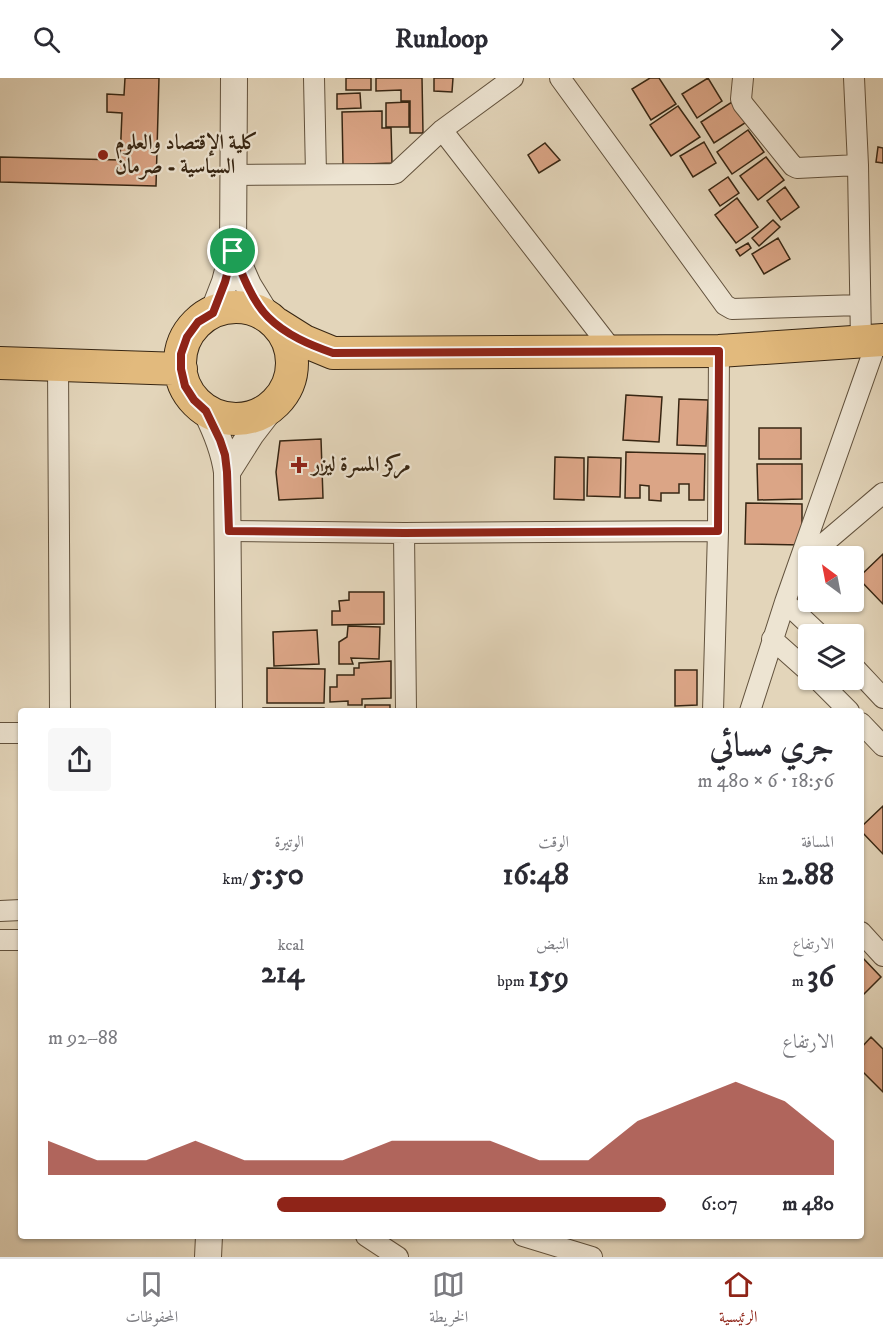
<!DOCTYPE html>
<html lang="ar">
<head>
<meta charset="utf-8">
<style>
	:root { --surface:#fff; --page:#f7f7f7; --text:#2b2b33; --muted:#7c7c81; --line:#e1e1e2; --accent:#8f2418 }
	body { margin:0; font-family:"IM FELL DW Pica",Amiri,serif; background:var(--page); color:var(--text); direction:rtl; height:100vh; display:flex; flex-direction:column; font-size:22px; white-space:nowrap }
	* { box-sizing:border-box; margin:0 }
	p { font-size:20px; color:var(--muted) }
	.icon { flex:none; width:33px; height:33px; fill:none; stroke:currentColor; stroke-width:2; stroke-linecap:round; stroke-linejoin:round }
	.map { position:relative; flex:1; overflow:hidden; direction:ltr }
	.details { position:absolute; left:18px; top:630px; width:846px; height:531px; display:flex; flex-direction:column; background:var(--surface); border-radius:6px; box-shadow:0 2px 4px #0004; direction:rtl }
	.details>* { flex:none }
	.needle { width:39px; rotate:328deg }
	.controls { position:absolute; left:798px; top:468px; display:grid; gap:12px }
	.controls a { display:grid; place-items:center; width:66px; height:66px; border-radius:6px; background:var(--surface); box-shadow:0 2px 4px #0004; font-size:30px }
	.pin { position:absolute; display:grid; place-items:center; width:51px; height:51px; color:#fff; margin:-26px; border:3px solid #fff; border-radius:50%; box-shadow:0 2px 6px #0007 }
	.round { display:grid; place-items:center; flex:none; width:63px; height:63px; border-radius:6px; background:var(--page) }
	.head { display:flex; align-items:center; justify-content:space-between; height:102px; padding:0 30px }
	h1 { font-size:33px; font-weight:700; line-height:45px }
	.metrics { display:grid; grid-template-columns:repeat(3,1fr); gap:9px; height:102px; padding:6px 30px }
	.metrics div { display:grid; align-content:center }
	.metrics b { font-size:30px; font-weight:700 }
	.metrics small { font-size:16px; font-weight:400 }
	.metrics p { font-size:16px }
	.chart { height:168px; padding:12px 30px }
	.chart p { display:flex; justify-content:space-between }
	.chart svg { width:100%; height:108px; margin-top:6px; fill:var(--accent); opacity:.7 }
	ul { padding:0 30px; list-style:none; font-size:20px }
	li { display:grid; grid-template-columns:96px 72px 1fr; align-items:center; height:45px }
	li i { height:15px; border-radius:8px; background:var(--accent) }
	header { display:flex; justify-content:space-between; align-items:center; height:78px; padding:0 30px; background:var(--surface); font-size:27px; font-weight:700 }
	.tab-bar { display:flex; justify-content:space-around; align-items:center; height:84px; border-top:2px solid var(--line); background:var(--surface); font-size:16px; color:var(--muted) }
	.tab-bar a { display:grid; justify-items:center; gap:3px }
	.tab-bar .active { color:var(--accent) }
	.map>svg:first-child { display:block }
	.building { fill:#dba586; stroke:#372613; stroke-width:1.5 }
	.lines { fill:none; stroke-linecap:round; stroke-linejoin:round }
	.minor-casing { stroke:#62523d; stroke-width:22 }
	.tertiary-casing { stroke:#62523d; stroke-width:28 }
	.primary-casing { stroke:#372613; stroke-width:34 }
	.minor { stroke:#ede4d2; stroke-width:20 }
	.tertiary { stroke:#ede4d2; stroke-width:26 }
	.primary { stroke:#e2ba7d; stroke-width:32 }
	.route-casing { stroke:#fff; stroke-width:12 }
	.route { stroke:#8f2418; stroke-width:8 }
	.poi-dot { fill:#8f2418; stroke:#ede4d2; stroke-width:2 }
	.labels { text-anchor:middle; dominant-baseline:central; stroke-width:4.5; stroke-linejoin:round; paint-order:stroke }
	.poi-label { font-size:21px; font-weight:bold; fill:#372613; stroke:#ede4d2; text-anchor:start }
</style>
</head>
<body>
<header><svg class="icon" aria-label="forward" viewBox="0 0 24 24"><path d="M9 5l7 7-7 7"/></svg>Runloop<svg class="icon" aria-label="search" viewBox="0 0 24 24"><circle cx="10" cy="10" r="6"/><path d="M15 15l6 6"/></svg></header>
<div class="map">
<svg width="883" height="1179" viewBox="0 0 883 1179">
	<rect width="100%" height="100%" fill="#e3d5ba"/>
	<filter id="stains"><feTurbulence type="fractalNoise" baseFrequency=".00333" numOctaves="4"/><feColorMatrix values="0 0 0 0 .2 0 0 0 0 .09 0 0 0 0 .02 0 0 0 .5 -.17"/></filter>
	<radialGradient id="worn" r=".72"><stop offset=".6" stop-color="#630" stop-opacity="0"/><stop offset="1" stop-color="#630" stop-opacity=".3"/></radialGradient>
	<!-- building -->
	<path class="building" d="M125,0H159L156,108L0,104V79L120,82L122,35L107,34V16L124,17Z
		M346,0H371V12H346Z
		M376,0H422L423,55H410V23H401V12L376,13Z
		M434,0H453L452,14L434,13Z
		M650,0H659L676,26L651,42L632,11Z
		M708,0L722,23L697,40L682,16Z
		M360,15L361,30L337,31V16Z
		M735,22L748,43L714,65L701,44Z
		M409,24V49H386V25Z
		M678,28L700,59L671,78L650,47Z
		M382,33V50H391L392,85L343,87L342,34Z
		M748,52L764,74L732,96L717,74Z
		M704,64L716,85L693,99L680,78Z
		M545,65L560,82L539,95L528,77Z
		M878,69L883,70V85L876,84Z
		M766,79L784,102L758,122L740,98Z
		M728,99L739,115L720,128L709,112Z
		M785,109L799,129L781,142L767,123Z
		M737,120L758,149L736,165L715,137Z
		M773,142L780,149L759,168L752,160Z
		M778,160L790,181L764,196L752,176Z
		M748,165L751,170L740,178L736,172Z
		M626,317L662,319L659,364L623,362Z
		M679,321L708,322L706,368L677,367Z
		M759,350H801V381H759Z
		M321,361L323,420L279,422L276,394L280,363Z
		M626,374L705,376L704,422H689V406H679V415H661V423L649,422V408L640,407V420H625Z
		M555,379L584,380V422L554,421Z
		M588,379L621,380L620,419L587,418Z
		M757,386H802V421L758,422Z
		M746,425L802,426V467L745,466Z
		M883,476V526L858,500Z
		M349,514H384V546L332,547V533H340L339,523L349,522Z
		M348,548L380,549L379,581L351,580L353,586H339V564L347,559Z
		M317,552L319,586L274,588L273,554Z
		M391,583V620L362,621V627H348V623L330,624V609H337V597H354V590H359V585Z
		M267,590L325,591L324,625H267Z
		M675,592H697V627L675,628Z
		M365,627H390V633H333V631L365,632Z
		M263,630H324V633H263Z
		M883,728V776L861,753V749Z
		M861,878L881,899L861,919Z
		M871,959L883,971V1014L861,992V970Z"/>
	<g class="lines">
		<defs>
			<path id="minor" d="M314,0L316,96
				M560,0L725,227L732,231L860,227
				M743,0L741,21L743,26L793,88L797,90L858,87
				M854,0L858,87L861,264
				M442,52L613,273
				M233,97L392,96L396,95L442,52L513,0
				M58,287L60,633
				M229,453L404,455L718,453
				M404,455L406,633
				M809,478L883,415
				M785,524L819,556
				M772,561L808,593
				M854,589L883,620
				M818,602L849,633
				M713,633L718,453L719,273
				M750,633L785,524L877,263
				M861,645L883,668
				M0,655H21
				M0,833L21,832
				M861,854L883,878
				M0,862H21
				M366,1158L398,1179
				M523,1158L592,1179"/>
			<path id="tertiary" d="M233,173L248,207L267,238
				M213,235L225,204L233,173L234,0
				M206,333C216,353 224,372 227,394L229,633
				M227,394L251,356L271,330
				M208,1179L209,1158"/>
			<path id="primary" d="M180 285a56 56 0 1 1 112 0a56 56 0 1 1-112 0Z
				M277,246L304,263L333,275L719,273L883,262
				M0,285L181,291"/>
		</defs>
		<!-- minor casing -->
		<use href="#minor" class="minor-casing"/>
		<!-- tertiary casing -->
		<use href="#tertiary" class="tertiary-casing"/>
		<!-- primary casing -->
		<use href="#primary" class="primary-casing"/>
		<!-- minor -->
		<use href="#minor" class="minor"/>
		<!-- tertiary -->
		<use href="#tertiary" class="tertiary"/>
		<!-- primary -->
		<use href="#primary" class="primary"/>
	</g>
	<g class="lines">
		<defs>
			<path id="route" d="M233,173C241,194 252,223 268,239C286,257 310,267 333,275L719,273L718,453L404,455L229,453L227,394L225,377L220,362L206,333L194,322L185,308L181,291V276L187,259L198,244L213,235L225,204Z"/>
		</defs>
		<!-- route casing -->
		<use href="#route" class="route-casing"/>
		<!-- route -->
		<use href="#route" class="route"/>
	</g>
	<!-- markers -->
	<g class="poi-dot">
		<circle cx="103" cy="77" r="6"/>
		<path d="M296 378h6v6h6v6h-6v6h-6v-6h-6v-6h6z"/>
	</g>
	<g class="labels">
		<!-- poi labels -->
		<g class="poi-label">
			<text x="115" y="65">كلية الإقتصاد والعلوم<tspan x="115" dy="24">السياسية - صرمان</tspan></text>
			<text x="312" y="387">مركز المسرة ليزر</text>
		</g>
	</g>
	<rect width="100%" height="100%" filter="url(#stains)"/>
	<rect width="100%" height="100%" fill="url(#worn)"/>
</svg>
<div class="controls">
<a><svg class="needle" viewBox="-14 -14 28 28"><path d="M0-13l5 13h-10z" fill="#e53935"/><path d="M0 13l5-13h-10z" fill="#7c7c81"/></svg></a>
<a><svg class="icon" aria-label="layers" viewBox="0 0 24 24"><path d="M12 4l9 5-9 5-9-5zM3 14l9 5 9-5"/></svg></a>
</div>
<div class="pin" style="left:233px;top:173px;background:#1e9e55"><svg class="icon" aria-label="arrive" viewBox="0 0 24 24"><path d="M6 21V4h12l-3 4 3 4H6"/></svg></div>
<section class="details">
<div class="head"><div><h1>جري مسائي</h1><p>18:56 · 6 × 480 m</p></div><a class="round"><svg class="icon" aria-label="share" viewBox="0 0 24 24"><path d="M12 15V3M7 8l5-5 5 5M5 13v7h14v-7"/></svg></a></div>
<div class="metrics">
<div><p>المسافة</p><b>2.88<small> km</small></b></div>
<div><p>الوقت</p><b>16:48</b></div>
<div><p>الوتيرة</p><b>5:50<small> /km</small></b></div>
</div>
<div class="metrics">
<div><p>الارتفاع</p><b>36<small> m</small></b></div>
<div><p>النبض</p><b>159<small> bpm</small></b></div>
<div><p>kcal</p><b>214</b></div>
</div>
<div class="chart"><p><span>الارتفاع</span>88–92 m</p>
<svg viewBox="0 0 160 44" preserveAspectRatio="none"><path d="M0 44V30L10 38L20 38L30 30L40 38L50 38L60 38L70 30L80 30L90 30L100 38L110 38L120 22L130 14L140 6L150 14L160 30V44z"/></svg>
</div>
<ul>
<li><b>480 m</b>6:07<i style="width:63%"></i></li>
</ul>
</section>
</div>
<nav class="tab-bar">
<a class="active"><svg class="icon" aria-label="home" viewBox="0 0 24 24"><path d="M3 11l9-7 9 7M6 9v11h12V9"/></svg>الرئيسية</a>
<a><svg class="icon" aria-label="map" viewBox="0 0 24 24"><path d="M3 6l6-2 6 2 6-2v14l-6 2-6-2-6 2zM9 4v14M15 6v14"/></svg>الخريطة</a>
<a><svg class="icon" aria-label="saved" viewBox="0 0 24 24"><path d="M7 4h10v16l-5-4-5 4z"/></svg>المحفوظات</a>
</nav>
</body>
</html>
